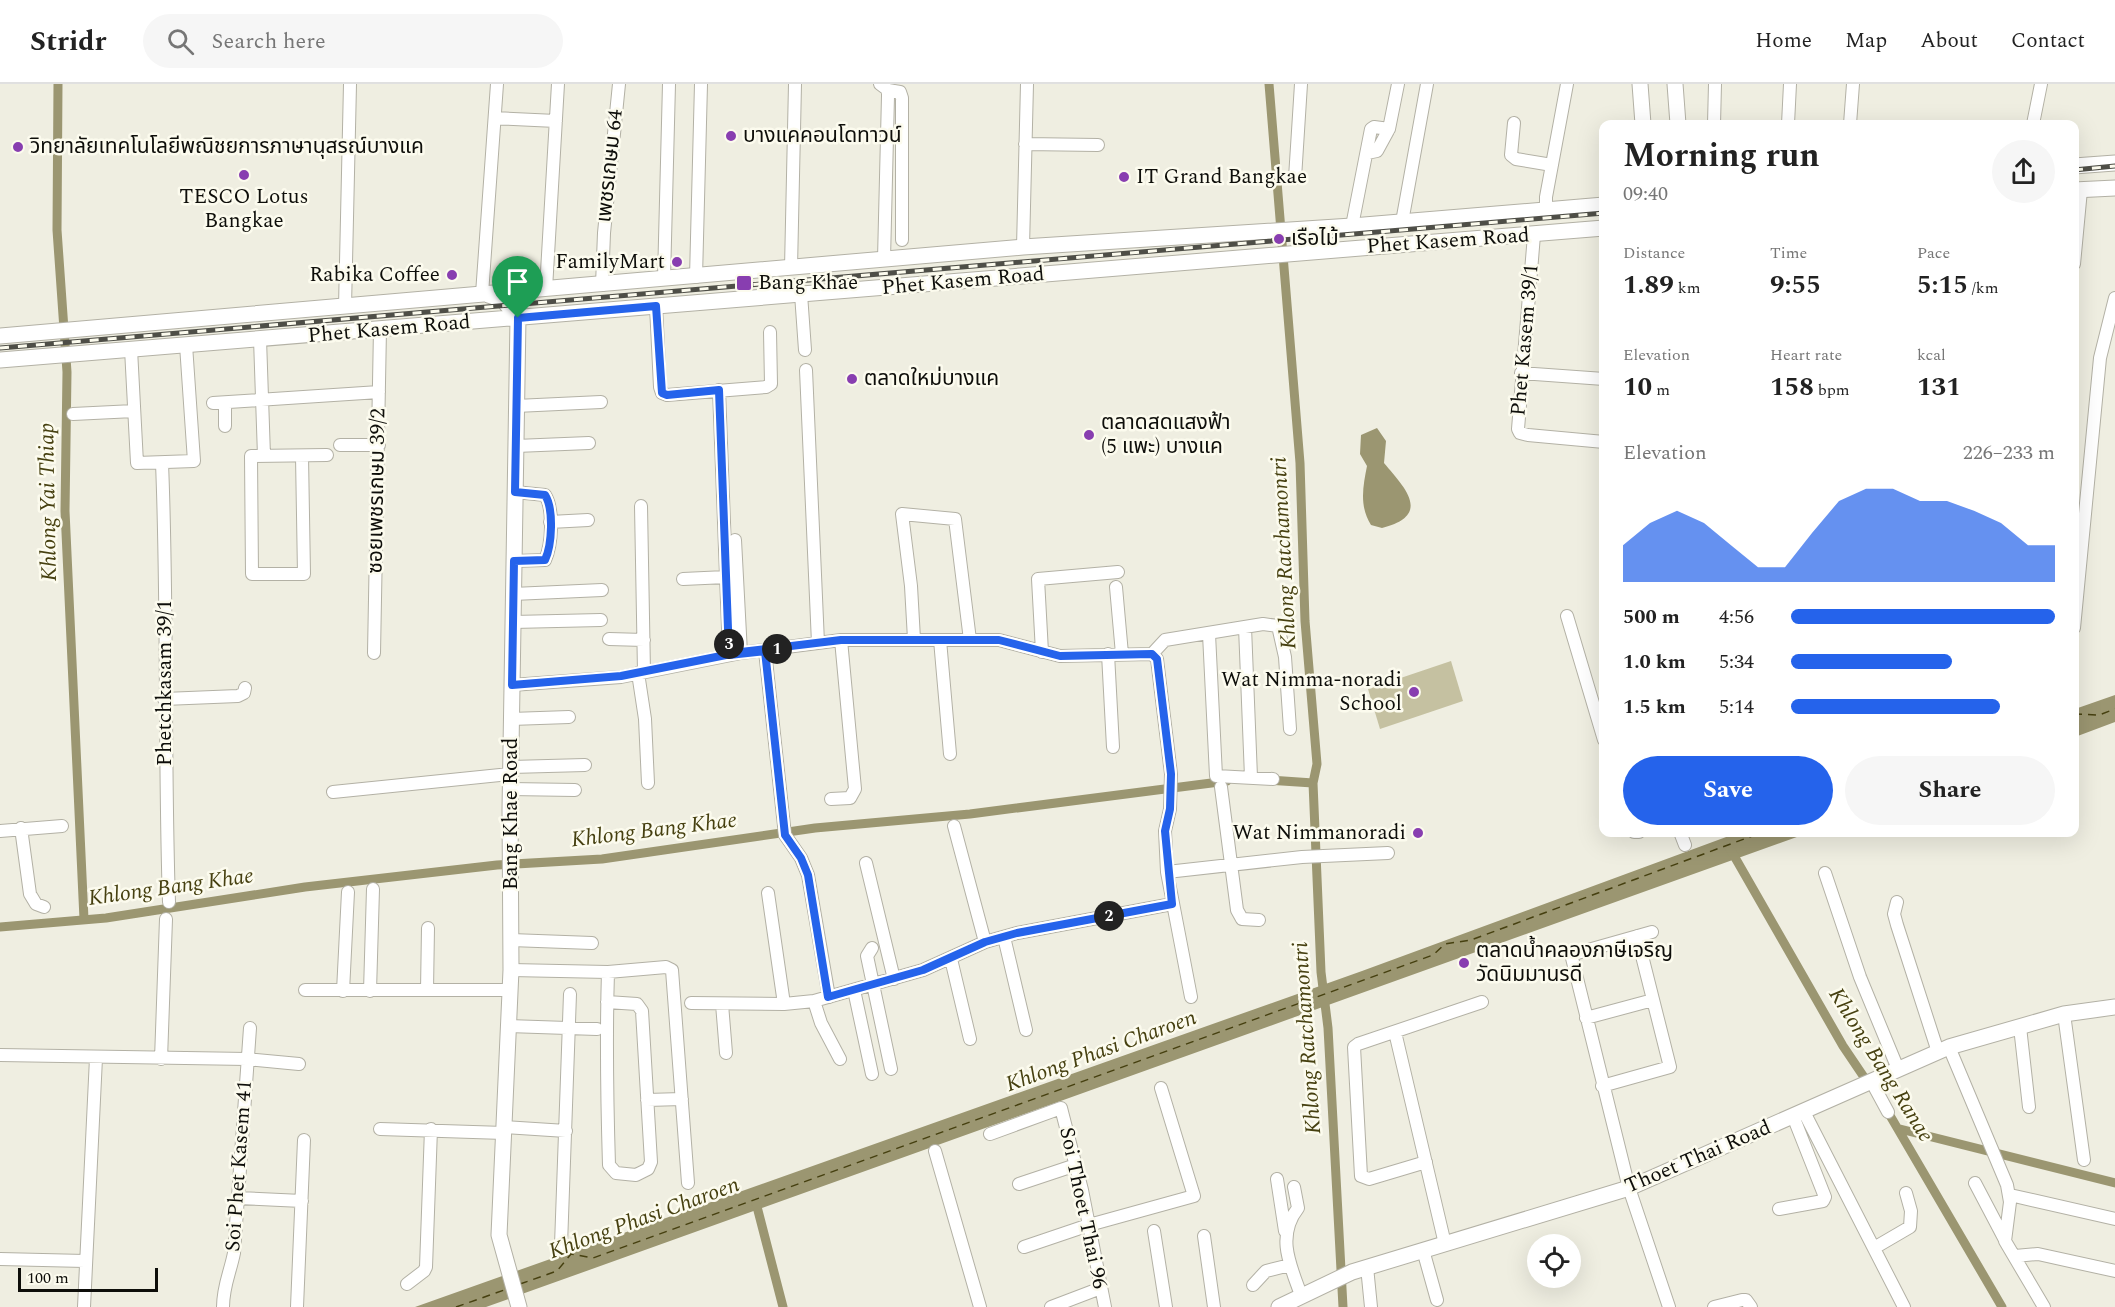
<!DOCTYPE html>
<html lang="en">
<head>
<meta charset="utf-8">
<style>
	:root { --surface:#fff; --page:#f6f6f6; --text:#222; --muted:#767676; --line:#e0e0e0; --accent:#2563eb }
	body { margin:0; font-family:Spectral,"Noto Sans Thai",serif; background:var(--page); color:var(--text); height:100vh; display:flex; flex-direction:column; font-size:22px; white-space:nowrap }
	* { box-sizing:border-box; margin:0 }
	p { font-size:20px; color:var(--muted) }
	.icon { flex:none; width:33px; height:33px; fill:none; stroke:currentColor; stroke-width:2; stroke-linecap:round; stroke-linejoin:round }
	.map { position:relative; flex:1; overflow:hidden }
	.details { position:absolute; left:1599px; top:36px; width:480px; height:717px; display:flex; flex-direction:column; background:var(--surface); border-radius:12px; box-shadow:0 6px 24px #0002 }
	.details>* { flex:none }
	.controls { position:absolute; left:1527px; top:1150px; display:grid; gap:12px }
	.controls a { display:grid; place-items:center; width:54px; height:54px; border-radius:50%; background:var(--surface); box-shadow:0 6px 24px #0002; font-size:30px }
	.scale { position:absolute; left:18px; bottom:15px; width:140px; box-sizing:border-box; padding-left:6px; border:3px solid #0e0e0a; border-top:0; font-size:16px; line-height:21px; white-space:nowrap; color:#0e0e0a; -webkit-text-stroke:4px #fcfbee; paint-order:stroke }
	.pin { position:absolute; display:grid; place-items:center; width:51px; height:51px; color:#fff; margin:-62px -26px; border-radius:50% 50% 50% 0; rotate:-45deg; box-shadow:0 0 6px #0007 }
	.pin .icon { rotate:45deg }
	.km { position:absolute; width:30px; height:30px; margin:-15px; border-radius:50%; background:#222; color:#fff; font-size:16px; line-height:30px; text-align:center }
	.round { display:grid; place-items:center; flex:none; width:63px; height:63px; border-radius:32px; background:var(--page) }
	.head { display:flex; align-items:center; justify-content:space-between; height:102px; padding:0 24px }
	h1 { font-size:33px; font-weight:700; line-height:45px }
	.figures { display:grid; grid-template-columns:repeat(3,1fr); gap:9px; height:102px; padding:6px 24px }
	.figures div { display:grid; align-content:center }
	.figures b { font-size:26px; font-weight:700 }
	.figures small { font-size:16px; font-weight:400 }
	.figures p { font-size:16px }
	.chart { height:168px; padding:12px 24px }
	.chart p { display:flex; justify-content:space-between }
	.chart svg { width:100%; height:108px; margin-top:6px; fill:var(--accent); opacity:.7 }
	.button { display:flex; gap:12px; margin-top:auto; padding:12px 24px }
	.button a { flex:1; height:69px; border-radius:36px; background:var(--accent); color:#fff; font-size:24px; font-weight:700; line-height:69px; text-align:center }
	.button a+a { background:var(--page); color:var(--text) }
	ul { padding:0 24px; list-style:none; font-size:20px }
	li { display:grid; grid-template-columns:96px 72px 1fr; align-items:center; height:45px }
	li i { height:15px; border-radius:8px; background:var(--accent) }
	header { display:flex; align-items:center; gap:36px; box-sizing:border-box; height:84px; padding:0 30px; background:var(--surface); border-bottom:2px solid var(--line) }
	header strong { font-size:28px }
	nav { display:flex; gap:33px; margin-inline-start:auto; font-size:21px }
	.search { width:420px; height:54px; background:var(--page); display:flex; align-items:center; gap:15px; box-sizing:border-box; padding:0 21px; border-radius:33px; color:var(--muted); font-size:22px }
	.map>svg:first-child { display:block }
	.green { fill:#c5c1a1 }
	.water { fill:#9b9671 }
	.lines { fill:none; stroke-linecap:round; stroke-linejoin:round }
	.canal { stroke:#9b9671; stroke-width:9 }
	.ferry { stroke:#464010; stroke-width:1.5; stroke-dasharray:8 6; stroke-linecap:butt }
	.minor-casing { stroke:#b3b1a5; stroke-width:14 }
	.major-casing { stroke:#b3b1a5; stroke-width:17 }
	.minor { stroke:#fff; stroke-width:12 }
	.major { stroke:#fff; stroke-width:15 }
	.rail-casing { stroke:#4e4e47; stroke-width:5 }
	.rail { stroke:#fcfbee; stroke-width:3; stroke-dasharray:9; stroke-linecap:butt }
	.route-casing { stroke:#fff; stroke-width:12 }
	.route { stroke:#2563eb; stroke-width:8 }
	.poi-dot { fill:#883eb0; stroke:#fcfbee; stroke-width:2 }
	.labels { text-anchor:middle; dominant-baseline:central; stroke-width:5; stroke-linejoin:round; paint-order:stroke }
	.poi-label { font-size:21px; fill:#0e0e0a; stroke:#fcfbee; text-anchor:start }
	.street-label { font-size:21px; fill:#0e0e0a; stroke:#fcfbee }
	.water-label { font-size:22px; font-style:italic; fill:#464010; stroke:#fcfbee }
</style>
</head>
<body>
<header>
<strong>Stridr</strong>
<div class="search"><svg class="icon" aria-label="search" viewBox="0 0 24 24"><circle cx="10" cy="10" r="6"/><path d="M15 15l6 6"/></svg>Search here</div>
<nav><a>Home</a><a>Map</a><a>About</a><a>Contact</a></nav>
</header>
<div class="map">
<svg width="2115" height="1223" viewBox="0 0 2115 1223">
	<rect width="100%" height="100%" fill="#efeee1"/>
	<!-- green -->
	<path class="green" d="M1451,577L1463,617L1380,645L1368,605Z"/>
	<!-- water -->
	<path class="water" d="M1377,344L1386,357L1384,379C1403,402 1434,431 1382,444L1371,441C1359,422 1363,402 1367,382L1360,370L1361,351Z
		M2115,611V638L2075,653V625Z
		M1737,749H1808L486,1223H415L1362,887Z"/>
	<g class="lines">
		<!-- canal -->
		<path class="canal" d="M58,0L57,146L67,288L65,427L84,835
			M1269,0L1300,379L1305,537L1317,680L1313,699L1321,888L1328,944L1343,1223
			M1268,696L1313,699
			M1729,763L1843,962L1870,1002
			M0,843L106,834L305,803L497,781L602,775L815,744L970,730L1227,697
			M1885,1023L2002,1223
			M1900,1045L2115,1099
			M755,1115L783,1223"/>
		<!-- ferry -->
		<path class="ferry" d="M2074,630L2099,631L2115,625
			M520,1200L557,1187L571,1170L593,1174L1433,871L1445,860L1471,856L1763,748
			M456,1223L507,1205"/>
		<defs>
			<path id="minor" d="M880,0L888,6V12L884,175
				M888,6L900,8L902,14V156
				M495,34L556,37
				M1514,39L1511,71L1516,75L1552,81
				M1714,40L1715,0
				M1788,40L1790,0
				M1850,40L1853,0
				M2033,40L2041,0
				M1025,60L1098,61
				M1367,69L1377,67L1389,45
				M1295,94L1301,0
				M1546,127V113L1567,0
				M1402,138L1427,0
				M1352,142L1371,45L1374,43L1389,45L1398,0
				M1534,151L1518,345L1520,349L1528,351L1604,358
				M1023,163L1027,0
				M2074,180L2081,106
				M791,184L795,0
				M696,193L701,0
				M664,195L669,0
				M602,201L604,149L619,0
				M546,205L558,0
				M482,210L497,0
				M801,210L805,266
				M656,222L660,303L662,309L667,311L766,303L771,300L770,248
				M345,223L350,0
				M260,255L264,372
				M131,265L137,379L194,377L186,261
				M806,286L818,559
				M1521,289L1604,295
				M719,306L729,571
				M213,319L379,308
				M516,322L601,318
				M73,330L134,327
				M225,342V319
				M340,361H379
				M516,362L589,359
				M302,372L304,490H252L251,372L327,371
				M162,379C168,526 164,672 169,818
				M641,422L644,588
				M550,438L588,436
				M735,456L741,569
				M514,477L545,476C552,461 554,425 545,411L515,408
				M683,495L726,493
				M1116,503L1122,570
				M513,510L602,506
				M1567,532L1604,656
				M513,538L601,536
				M1245,543L1251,693
				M2074,544L2100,274L2115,214
				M1209,550L1216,692L1273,695
				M609,555L644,556
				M914,555L911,502L902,430L955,435L970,556
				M940,556L950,670
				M765,567L785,751L801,774L808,791L829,913
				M1042,568L1038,495L1118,488
				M374,569L380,245
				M1108,570L1113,663
				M1152,570L1165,556L1263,540L1278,542L1285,573L1290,645
				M638,589L645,635L648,699
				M512,601L621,593L741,569L841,556H999L1060,572L1152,570L1157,575L1171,690L1170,725L1165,747L1167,788L1191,913
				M164,615L238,612L244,609L245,604
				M511,635L569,633
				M511,683L585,681
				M1221,703L1237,826L1242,835L1259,836
				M510,705L575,706
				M333,708L510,690
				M831,715L850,714L855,705L841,556
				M954,742L985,858
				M21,744L30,810L36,820L44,823
				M0,747L62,742
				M1634,748H1639
				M1680,748L1685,761
				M866,779L894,895
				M1167,788L1302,773L1388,769
				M1825,789L1860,893L1898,985
				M768,809L784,920
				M1897,818L1894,830L1897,841L1938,968
				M1652,848L1574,870L1572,874L1629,1104L1669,1223
				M1004,853L1026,946
				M511,856L592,859
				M872,864L867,872L891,985
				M951,875L970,955
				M511,886L608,888L666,883L672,886L688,1099
				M305,906H510
				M427,906L428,844
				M854,906L872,990
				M343,907L348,808
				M370,907L373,805
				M814,917L821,939L840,975
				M607,918L637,920L642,927L651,1078L648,1085L636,1091L616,1089L609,1081C607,1016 606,952 608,888
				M691,919L784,920L814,917L923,886L985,858L1017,849L1172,820
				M722,920L726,969
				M2064,930L2084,1076
				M1586,934L1653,916
				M508,942L597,945
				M2020,943L2029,1023
				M1395,948L1445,1160
				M1949,963L2007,1101L2010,1118L2005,1157L2044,1223
				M0,971L247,975L299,980
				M161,975L166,835
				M1885,994L1875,1004L1888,1028
				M1602,1002L1670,983L1637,852
				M647,1016L682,1015
				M1804,1028L1904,1223
				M504,1043L566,1047
				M380,1045L504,1049
				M990,1050L1061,1024L1082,1106L1105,1223
				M935,1067L980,1223
				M1426,1078L1369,1095L1361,1092L1354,963L1358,960L1482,918
				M1277,1095L1285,1147
				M1975,1099L2005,1156
				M1019,1100L1076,1081
				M1294,1103L1298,1124C1276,1152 1290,1181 1301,1211
				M2010,1111L2115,1135
				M238,1114L302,1117
				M1779,1125L1823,1117L1825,1113L1793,1032
				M1154,1147L1166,1223
				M1204,1152L1214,1223
				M561,1161L570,910
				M1024,1163L1089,1141L1194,1112L1161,1004
				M1874,1164L1910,1143L1911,1127L1906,1109
				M1423,1166L1437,1216
				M2015,1172L2038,1170L2115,1187
				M0,1175L85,1177
				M1367,1183L1371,1223
				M407,1200L424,1187L426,1183L431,1045
				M1253,1201L1266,1187L1290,1181
				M84,1223L96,974
				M223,1223C223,1202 230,1189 234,1169L250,944
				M297,1223L304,1056
				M1051,1223L1101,1204
				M1714,1223L1742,1216H1746L1751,1223"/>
			<path id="major" d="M1640,0L1643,40
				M1675,0L1678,40
				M2074,82L2115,79
				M2074,106L2115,104
				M488,211L503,216L518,234L510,726L511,886L499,1151L519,1223
				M0,252L1023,163L1352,142L1604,121
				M0,276L1604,144
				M1279,1223L1352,1188L1629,1104L1949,963L2064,930L2115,923"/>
		</defs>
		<!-- minor casing -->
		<use href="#minor" class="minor-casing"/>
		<!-- major casing -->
		<use href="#major" class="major-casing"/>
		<!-- minor -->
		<use href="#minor" class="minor"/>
		<!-- major -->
		<use href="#major" class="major"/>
		<defs>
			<path id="rail" d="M2074,86L2115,82
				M0,264L1604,129"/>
		</defs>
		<!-- rail casing -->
		<use href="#rail" class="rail-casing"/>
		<!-- rail -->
		<use href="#rail" class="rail"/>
	</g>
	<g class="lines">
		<defs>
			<path id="route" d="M518,234L515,408L545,411C554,425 552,461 545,476L514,477L512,601L621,592L741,568L841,556H999L1060,572L1152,570L1157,575L1171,690L1170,725L1165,747L1172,820L1017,849L985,858L923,886L828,913L808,791L801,774L785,751L765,567L729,571L719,306L667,311L662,309L656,222L518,234"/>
		</defs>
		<!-- route casing -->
		<use href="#route" class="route-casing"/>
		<!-- route -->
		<use href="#route" class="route"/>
	</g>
	<!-- markers -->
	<g class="poi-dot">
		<circle cx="731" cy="52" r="6"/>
		<circle cx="18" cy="63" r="6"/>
		<circle cx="244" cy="91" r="6"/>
		<circle cx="1124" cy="93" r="6"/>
		<circle cx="1279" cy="155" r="6"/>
		<circle cx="677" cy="178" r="6"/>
		<circle cx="452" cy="191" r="6"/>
		<rect x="736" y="191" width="16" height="16" rx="3"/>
		<circle cx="852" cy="295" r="6"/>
		<circle cx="1089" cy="351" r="6"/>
		<circle cx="1414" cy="608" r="6"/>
		<circle cx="1418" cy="749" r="6"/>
		<circle cx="1464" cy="879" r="6"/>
	</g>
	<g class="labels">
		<!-- poi labels -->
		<g class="poi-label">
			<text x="743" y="52">บางแคคอนโดทาวน์</text>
			<text x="30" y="63">วิทยาลัยเทคโนโลยีพณิชยการภาษานุสรณ์บางแค</text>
			<text x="1136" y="93">IT Grand Bangkae</text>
			<text x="244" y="113" text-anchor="middle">TESCO Lotus<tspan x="244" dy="24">Bangkae</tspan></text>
			<text x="1291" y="155">เรือไม้</text>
			<text x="665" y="178" text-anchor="end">FamilyMart</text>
			<text x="440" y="191" text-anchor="end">Rabika Coffee</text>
			<text x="758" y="199">Bang Khae</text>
			<text x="864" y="295">ตลาดใหม่บางแค</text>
			<text x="1101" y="339">ตลาดสดแสงฟ้า<tspan x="1101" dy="24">(5 แพะ) บางแค</tspan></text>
			<text x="1402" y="596" text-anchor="end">Wat Nimma-noradi<tspan x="1402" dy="24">School</tspan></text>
			<text x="1406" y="749" text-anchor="end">Wat Nimmanoradi</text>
			<text x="1476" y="867">ตลาดน้ำคลองภาษีเจริญ<tspan x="1476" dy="24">วัดนิมมานรดี</tspan></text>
		</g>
		<!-- street labels -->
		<g class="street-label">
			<text transform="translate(610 82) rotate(-84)">เพชรเกษม 64</text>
			<text transform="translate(1448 157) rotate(-4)">Phet Kasem Road</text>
			<text transform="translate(963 197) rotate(-5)">Phet Kasem Road</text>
			<text transform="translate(389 245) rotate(-5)">Phet Kasem Road</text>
			<text transform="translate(1525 256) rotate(-85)">Phet Kasem 39/1</text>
			<text transform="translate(377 407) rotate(-89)">ซอยเพชรเกษม 39/2</text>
			<text transform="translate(165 599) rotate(-90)">Phetchkasam 39/1</text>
			<text transform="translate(511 730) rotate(-90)">Bang Khae Road</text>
			<text transform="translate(1698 1073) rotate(-23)">Thoet Thai Road</text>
			<text transform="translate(239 1082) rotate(-86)">Soi Phet Kasem 41</text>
			<text transform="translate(1083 1124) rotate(78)">Soi Thoet Thai 96</text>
		</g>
		<!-- water labels -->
		<g class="water-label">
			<text transform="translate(48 418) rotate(-91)">Khlong Yai Thiap</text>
			<text transform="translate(1284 469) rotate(-93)">Khlong Ratchamontri</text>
			<text transform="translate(654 746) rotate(-7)">Khlong Bang Khae</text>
			<text transform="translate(171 803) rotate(-8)">Khlong Bang Khae</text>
			<text transform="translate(1307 954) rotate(-94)">Khlong Ratchamontri</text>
			<text transform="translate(1101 967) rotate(-20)">Khlong Phasi Charoen</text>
			<text transform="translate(1881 981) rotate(58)">Khlong Bang Ranae</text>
			<text transform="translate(644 1134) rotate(-20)">Khlong Phasi Charoen</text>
		</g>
	</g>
</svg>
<div class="controls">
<a><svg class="icon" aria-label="locate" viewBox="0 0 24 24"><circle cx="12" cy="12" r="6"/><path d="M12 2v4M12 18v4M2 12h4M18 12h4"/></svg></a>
</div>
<div class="scale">100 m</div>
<div class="pin" style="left:518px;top:234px;background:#1e9e55"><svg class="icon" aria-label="arrive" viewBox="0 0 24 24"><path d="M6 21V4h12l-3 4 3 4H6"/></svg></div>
<b class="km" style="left:777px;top:565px">1</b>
<b class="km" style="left:1109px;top:832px">2</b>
<b class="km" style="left:729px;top:560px">3</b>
<section class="details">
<div class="head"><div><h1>Morning run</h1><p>09:40</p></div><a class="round"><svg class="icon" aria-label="share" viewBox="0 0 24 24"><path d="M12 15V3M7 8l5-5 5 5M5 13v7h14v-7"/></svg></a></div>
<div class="figures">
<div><p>Distance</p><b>1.89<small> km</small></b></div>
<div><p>Time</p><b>9:55</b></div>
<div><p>Pace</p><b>5:15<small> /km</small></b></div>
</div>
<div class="figures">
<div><p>Elevation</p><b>10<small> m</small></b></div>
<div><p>Heart rate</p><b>158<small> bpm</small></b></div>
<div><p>kcal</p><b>131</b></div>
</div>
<div class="chart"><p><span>Elevation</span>226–233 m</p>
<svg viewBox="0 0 160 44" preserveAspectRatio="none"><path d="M0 44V29L10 20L20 15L30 20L40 29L50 38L60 38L70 24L80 11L90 6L100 6L110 11L120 11L130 15L140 20L150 29L160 29V44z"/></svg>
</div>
<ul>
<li><b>500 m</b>4:56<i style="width:100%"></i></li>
<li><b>1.0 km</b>5:34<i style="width:61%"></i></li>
<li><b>1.5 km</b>5:14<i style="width:79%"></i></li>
</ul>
<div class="button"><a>Save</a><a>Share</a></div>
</section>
</div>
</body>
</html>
